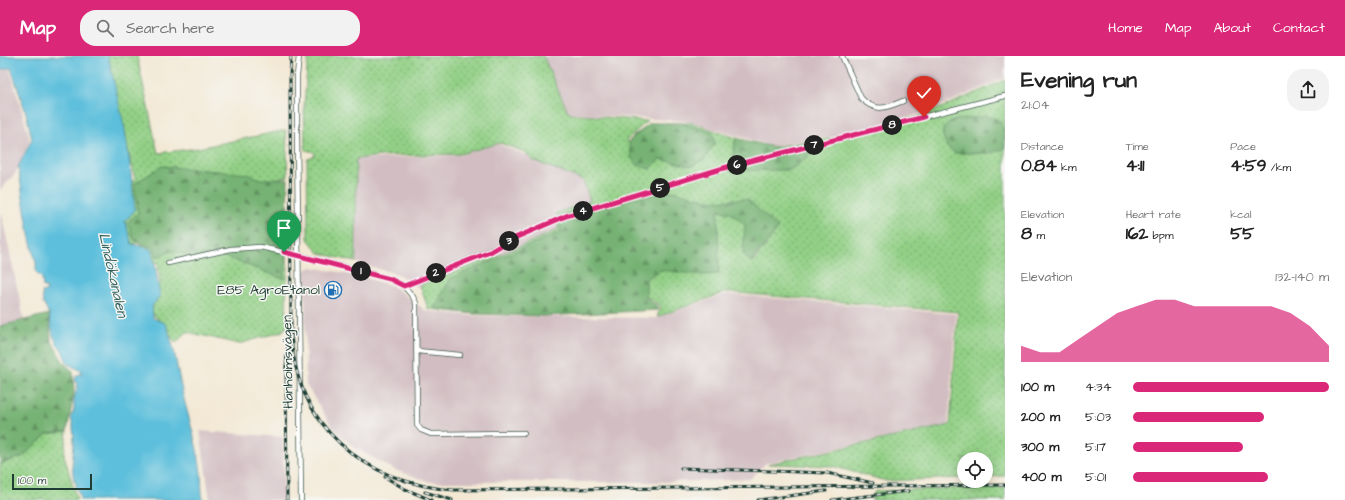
<!DOCTYPE html>
<html lang="en">
<head>
<meta charset="utf-8">
<style>
	:root { --surface:#fff; --page:#f2f2f2; --text:#222; --muted:#767676; --accent:#db2777 }
	body { margin:0; font-family:"Architects Daughter",sans-serif; background:var(--page); color:var(--text); height:100vh; display:flex; flex-direction:column; font-size:15px; white-space:nowrap }
	* { box-sizing:border-box; margin:0 }
	p { font-size:13px; color:var(--muted) }
	.icon { flex:none; width:22px; height:22px; fill:none; stroke:currentColor; stroke-width:2; stroke-linecap:round; stroke-linejoin:round }
	.map { position:relative; flex:1; overflow:hidden }
	.details { display:flex; flex-direction:column; background:var(--surface); width:340px }
	.details>* { flex:none }
	.controls { position:absolute; left:957px; top:396px; display:grid; gap:8px }
	.controls a { display:grid; place-items:center; width:36px; height:36px; border-radius:50%; background:var(--surface); box-shadow:0 2px 10px #0003; font-size:20px }
	.scale { position:absolute; left:12px; bottom:10px; width:80px; box-sizing:border-box; padding-left:4px; border:2px solid #1f3d34; border-top:0; font-size:11px; line-height:14px; white-space:nowrap; color:#1f3d34; -webkit-text-stroke:3px #f6f6f2; paint-order:stroke }
	.pin { position:absolute; display:grid; place-items:center; width:34px; height:34px; color:#fff; margin:-41px -17px; border-radius:50% 50% 50% 0; rotate:-45deg; box-shadow:0 0 4px #0007 }
	.pin .icon { rotate:45deg }
	.km { position:absolute; width:20px; height:20px; margin:-10px; border-radius:50%; background:#222; color:#fff; font-size:11px; line-height:20px; text-align:center }
	.round { display:grid; place-items:center; flex:none; width:42px; height:42px; border-radius:16px; background:var(--page) }
	.headline { display:flex; align-items:center; justify-content:space-between; height:68px; padding:0 16px }
	h1 { font-size:22px; font-weight:700; line-height:30px }
	.stats { display:grid; grid-template-columns:repeat(3,1fr); gap:6px; height:68px; padding:4px 16px }
	.stats div { display:grid; align-content:center }
	.stats b { font-size:17px; font-weight:700 }
	.stats small { font-size:11px; font-weight:400 }
	.stats p { font-size:11px }
	.chart { height:112px; padding:8px 16px }
	.chart p { display:flex; justify-content:space-between }
	.chart svg { width:100%; height:72px; margin-top:4px; fill:var(--accent); opacity:.7 }
	ul { padding:0 16px; list-style:none; font-size:13px }
	li { display:grid; grid-template-columns:64px 48px 1fr; align-items:center; height:30px }
	li i { height:10px; border-radius:5px; background:var(--accent) }
	header { display:flex; align-items:center; gap:24px; box-sizing:border-box; height:56px; padding:0 20px; background:var(--accent); color:#fff }
	header strong { font-size:19px }
	nav { display:flex; gap:22px; margin-inline-start:auto; font-size:14px }
	.search { width:280px; height:36px; background:var(--page); display:flex; align-items:center; gap:10px; box-sizing:border-box; padding:0 14px; border-radius:16px; color:var(--muted); font-size:15px }
	main { display:flex; flex:1; min-height:0 }
	.map>svg:first-child { display:block }
	.industrial { fill:#d2bec2 }
	.grass { fill:url(#grass-dots); stroke:#59865d; fill-rule:evenodd }
	.forest { fill:url(#forest-firs); stroke:#4a7854 }
	.water { fill:#5dbfdc; stroke:#3e7e88 }
	.lines { fill:none; stroke-linecap:round; stroke-linejoin:round }
	.minor-casing { stroke:#3f574c; stroke-width:6 }
	.minor { stroke:#fff; stroke-width:4.5 }
	.rail-casing { stroke:#1f3d34; stroke-width:3 }
	.rail { stroke:#f6f6f2; stroke-width:1.5; stroke-dasharray:4.5; stroke-linecap:butt }
	.route-casing { stroke:#fff; stroke-width:8 }
	.route { stroke:#db2777; stroke-width:5 }
	.labels { text-anchor:middle; dominant-baseline:central; stroke-width:3; stroke-linejoin:round; paint-order:stroke }
	.poi-label { font-size:14px; fill:#1f3d34; stroke:#f6f6f2; text-anchor:end }
	.street-label { font-size:14px; fill:#1f3d34; stroke:#f6f6f2 }
	.water-label { font-size:15px; font-style:italic; fill:#2e5e5e; stroke:#f6f6f2 }
</style>
</head>
<body>
<header>
<strong>Map</strong>
<div class="search"><svg class="icon" aria-label="search" viewBox="0 0 24 24"><circle cx="10" cy="10" r="6"/><path d="M15 15l6 6"/></svg>Search here</div>
<nav><a>Home</a><a>Map</a><a>About</a><a>Contact</a></nav>
</header>
<main>
<div class="map">
<svg width="1005" height="444" viewBox="0 0 1005 444">
	<defs>
		<pattern id="grass-dots" width="8" height="8" patternUnits="userSpaceOnUse"><rect width="8" height="8" fill="#93d086"/><path d="M2 2h.1M6 6h.1" fill="none" stroke="#77aa6e" stroke-width="1.8" stroke-linecap="round"/></pattern>
		<pattern id="forest-firs" width="22" height="20" patternUnits="userSpaceOnUse"><rect width="22" height="20" fill="#76b273"/><path d="M5 1l3.5 6h-7zM16 11l3.5 6h-7z" fill="#60925f"/></pattern>
	</defs>
	<rect width="100%" height="100%" fill="#f6f6f2"/>
	<filter id="ink" filterUnits="userSpaceOnUse"><feTurbulence type="fractalNoise" baseFrequency=".025" numOctaves="2"/><feDisplacementMap in="SourceGraphic" scale="8" xChannelSelector="R" yChannelSelector="G"/><feConvolveMatrix kernelMatrix="1 2 1 2 8 2 1 2 1" color-interpolation-filters="sRGB"/></filter>
	<filter id="wash" filterUnits="userSpaceOnUse"><feTurbulence type="fractalNoise" baseFrequency=".012" numOctaves="4" result="noise"/><feDisplacementMap in="SourceGraphic" scale="16" xChannelSelector="R" yChannelSelector="G"/><feGaussianBlur stdDeviation="0.9" result="paint"/><feColorMatrix in="noise" values="0 0 0 0 0 0 0 0 0 0 0 0 0 0 0 0 0 1.4 0 .05"/><feComposite in="paint" operator="in"/></filter>
	<g filter="url(#wash)">
		<rect width="100%" height="100%" fill="#f3e8d4"/>
		<!-- industrial -->
		<path class="industrial" d="M527,0H1005V22L924,57L838,81L809,83L773,90L685,65L564,57Z
			M7,13L10,14L30,84L15,118L0,134V15Z
			M498,88L585,122L593,147L560,175L503,200L419,232L398,218L357,207L356,103L460,99Z
			M0,151L24,264L0,270Z
			M311,211L359,220L393,230L426,255L476,260L656,262L726,238L956,258L948,369L766,407L750,423L668,426H430L395,414L355,392L333,372L306,329L305,215Z
			M200,375L283,381L284,444H210Z"/>
		<!-- grass -->
		<path class="grass" d="M106,0H137L158,97L198,92L286,74L288,121L280,122L288,213L286,239L287,272L283,273V275L239,288L187,276L176,287L158,263L150,256L158,229L160,228L158,206L154,207V200L151,193L138,187L130,188L125,163L133,153L132,125L135,123Z
			M308,0H543L567,54L572,58L647,65L626,85V86H630L634,79L653,68L670,67H693L744,85L776,91L808,85L839,82L925,59L1005,24V420L986,421V403H964V422L886,425L832,410L768,408L950,369L958,256L726,236L657,261L661,250L647,241H643L475,255V258L428,253L420,229L502,198L558,174L556,157L590,145L583,124L532,104L525,96L500,87L460,98L380,100L356,103V206L319,197L308,183L307,103L315,99L314,96L305,94L304,50ZM777,174L753,206C754,193 768,183 777,174Z
			M67,375L64,399L77,444H0V408L22,401L47,378Z
			M958,432H1005V444H871L875,435Z"/>
		<!-- forest -->
		<path class="forest" d="M986,60C989,61 993,61 996,63C1005,68 1005,84 1004,93L989,97H955L947,91L943,80V73L950,65Z
			M650,67H680L712,76L715,87L705,103L691,110L659,103L650,113C631,108 631,104 629,85Z
			M736,82L773,91L809,85L822,90L790,114L730,115Z
			M162,110L248,118L260,123H288L285,213L284,223L226,201L190,199L172,195L157,201L154,192L134,184L128,166L138,157L134,128Z
			M673,135L712,145L747,143L778,172L751,206L743,198L745,169L731,157L718,154L719,218L702,219L661,214L646,223V242L659,251L657,254L544,260L476,258L434,252L451,222L561,176L558,160L595,149Z
			M49,258L51,284L62,304L73,316L74,337L67,375L47,378L22,401L0,408V270Z"/>
		<!-- water -->
		<path class="water" d="M0,0H108L125,74L130,109L135,154L125,165L132,188L151,193L155,208L160,240L152,250L153,262L166,268C175,291 177,315 183,339C189,364 198,391 201,417C202,426 201,435 203,444H80V440L76,432V426L74,425L72,410L74,387L73,370L71,361L74,354V343L78,329L75,325L76,320L82,317V315L68,308L61,292L58,290L53,279L49,258L43,247L42,236L47,235L46,231H43L42,222L36,216V207L30,183V177L28,172L18,111L32,83L26,57L11,12L0,14Z"/>
	</g>
	<g filter="url(#ink)">
		<g class="lines">
			<defs>
				<path id="minor" d="M299,0L297,20V78L301,444
					M842,0L861,42C875,57 886,52 903,45
					M168,207L231,193L260,191L298,199L390,223L404,230L413,241L416,247L417,369L421,374L431,378L524,377
					M404,230L490,195L510,184L566,160L727,111L1005,40
					M417,295L460,299"/>
			</defs>
			<!-- minor casing -->
			<use href="#minor" class="minor-casing"/>
			<!-- minor -->
			<use href="#minor" class="minor"/>
			<defs>
				<path id="rail" d="M291,0L290,20L291,276C295,370 364,427 454,434L1005,429
					M681,412L827,417L873,427
					M385,421L405,433L431,444
					M425,436L452,444
					M287,444L286,310L288,287
					M758,444L826,435
					M832,444L909,435"/>
			</defs>
			<!-- rail casing -->
			<use href="#rail" class="rail-casing"/>
			<!-- rail -->
			<use href="#rail" class="rail"/>
		</g>
	</g>
	<g class="lines" filter="url(#ink)">
		<defs>
			<path id="route" d="M284,196L390,223L404,230L490,196L510,184L566,160L727,111L924,61"/>
		</defs>
		<!-- route casing -->
		<use href="#route" class="route-casing"/>
		<!-- route -->
		<use href="#route" class="route"/>
	</g>
	<!-- icons -->
	<defs>
		<symbol id="fuel-ring" viewBox="-11 -11 22 22"><circle r="9.5" fill="#f6f6f2" stroke="#1f6fb2" stroke-width="1.5"/><path d="M-5.5-6h7V0h2V4h1.3V-2.5L3-4.5l.8-.8L6-3V5H2.5V1h-1V6h-7ZM-4.2-4.7v3.2H.2V-4.7Z" fill="#1f6fb2"/></symbol>
	</defs>
	<g fill-rule="evenodd">
		<use href="#fuel-ring" x="323" y="224" width="20" height="20"/>
	</g>
	<g class="labels">
		<!-- poi labels -->
		<g class="poi-label">
			<text x="320" y="234">E85 AgroEtanol</text>
		</g>
		<!-- street labels -->
		<g class="street-label">
			<text transform="translate(288 306) rotate(-91)">Hanholmsvägen</text>
		</g>
		<!-- water labels -->
		<g class="water-label">
			<text transform="translate(113 219) rotate(77)">Lindökanalen</text>
		</g>
	</g>
</svg>
<div class="controls">
<a><svg class="icon" aria-label="locate" viewBox="0 0 24 24"><circle cx="12" cy="12" r="6"/><path d="M12 2v4M12 18v4M2 12h4M18 12h4"/></svg></a>
</div>
<div class="scale">100 m</div>
<div class="pin" style="left:284px;top:196px;background:#1e9e55"><svg class="icon" aria-label="arrive" viewBox="0 0 24 24"><path d="M6 21V4h12l-3 4 3 4H6"/></svg></div>
<div class="pin" style="left:924px;top:61px;background:#d93025"><svg class="icon" aria-label="check" viewBox="0 0 24 24"><path d="M5 12l5 5 9-10"/></svg></div>
<b class="km" style="left:361px;top:215px">1</b>
<b class="km" style="left:436px;top:217px">2</b>
<b class="km" style="left:509px;top:185px">3</b>
<b class="km" style="left:583px;top:155px">4</b>
<b class="km" style="left:660px;top:132px">5</b>
<b class="km" style="left:737px;top:109px">6</b>
<b class="km" style="left:814px;top:89px">7</b>
<b class="km" style="left:892px;top:69px">8</b>
</div>
<section class="details">
<div class="headline"><div><h1>Evening run</h1><p>21:04</p></div><a class="round"><svg class="icon" aria-label="share" viewBox="0 0 24 24"><path d="M12 15V3M7 8l5-5 5 5M5 13v7h14v-7"/></svg></a></div>
<div class="stats">
<div><p>Distance</p><b>0.84<small> km</small></b></div>
<div><p>Time</p><b>4:11</b></div>
<div><p>Pace</p><b>4:59<small> /km</small></b></div>
</div>
<div class="stats">
<div><p>Elevation</p><b>8<small> m</small></b></div>
<div><p>Heart rate</p><b>162<small> bpm</small></b></div>
<div><p>kcal</p><b>55</b></div>
</div>
<div class="chart"><p><span>Elevation</span>132–140 m</p>
<svg viewBox="0 0 160 44" preserveAspectRatio="none"><path d="M0 44V34L10 38L20 38L30 30L40 22L50 14L60 10L70 6L80 6L90 10L100 10L110 10L120 10L130 10L140 14L150 22L160 34V44z"/></svg>
</div>
<ul>
<li><b>100 m</b>4:34<i style="width:100%"></i></li>
<li><b>200 m</b>5:03<i style="width:67%"></i></li>
<li><b>300 m</b>5:17<i style="width:56%"></i></li>
<li><b>400 m</b>5:01<i style="width:69%"></i></li>
</ul>
</section>
</main>
</body>
</html>
